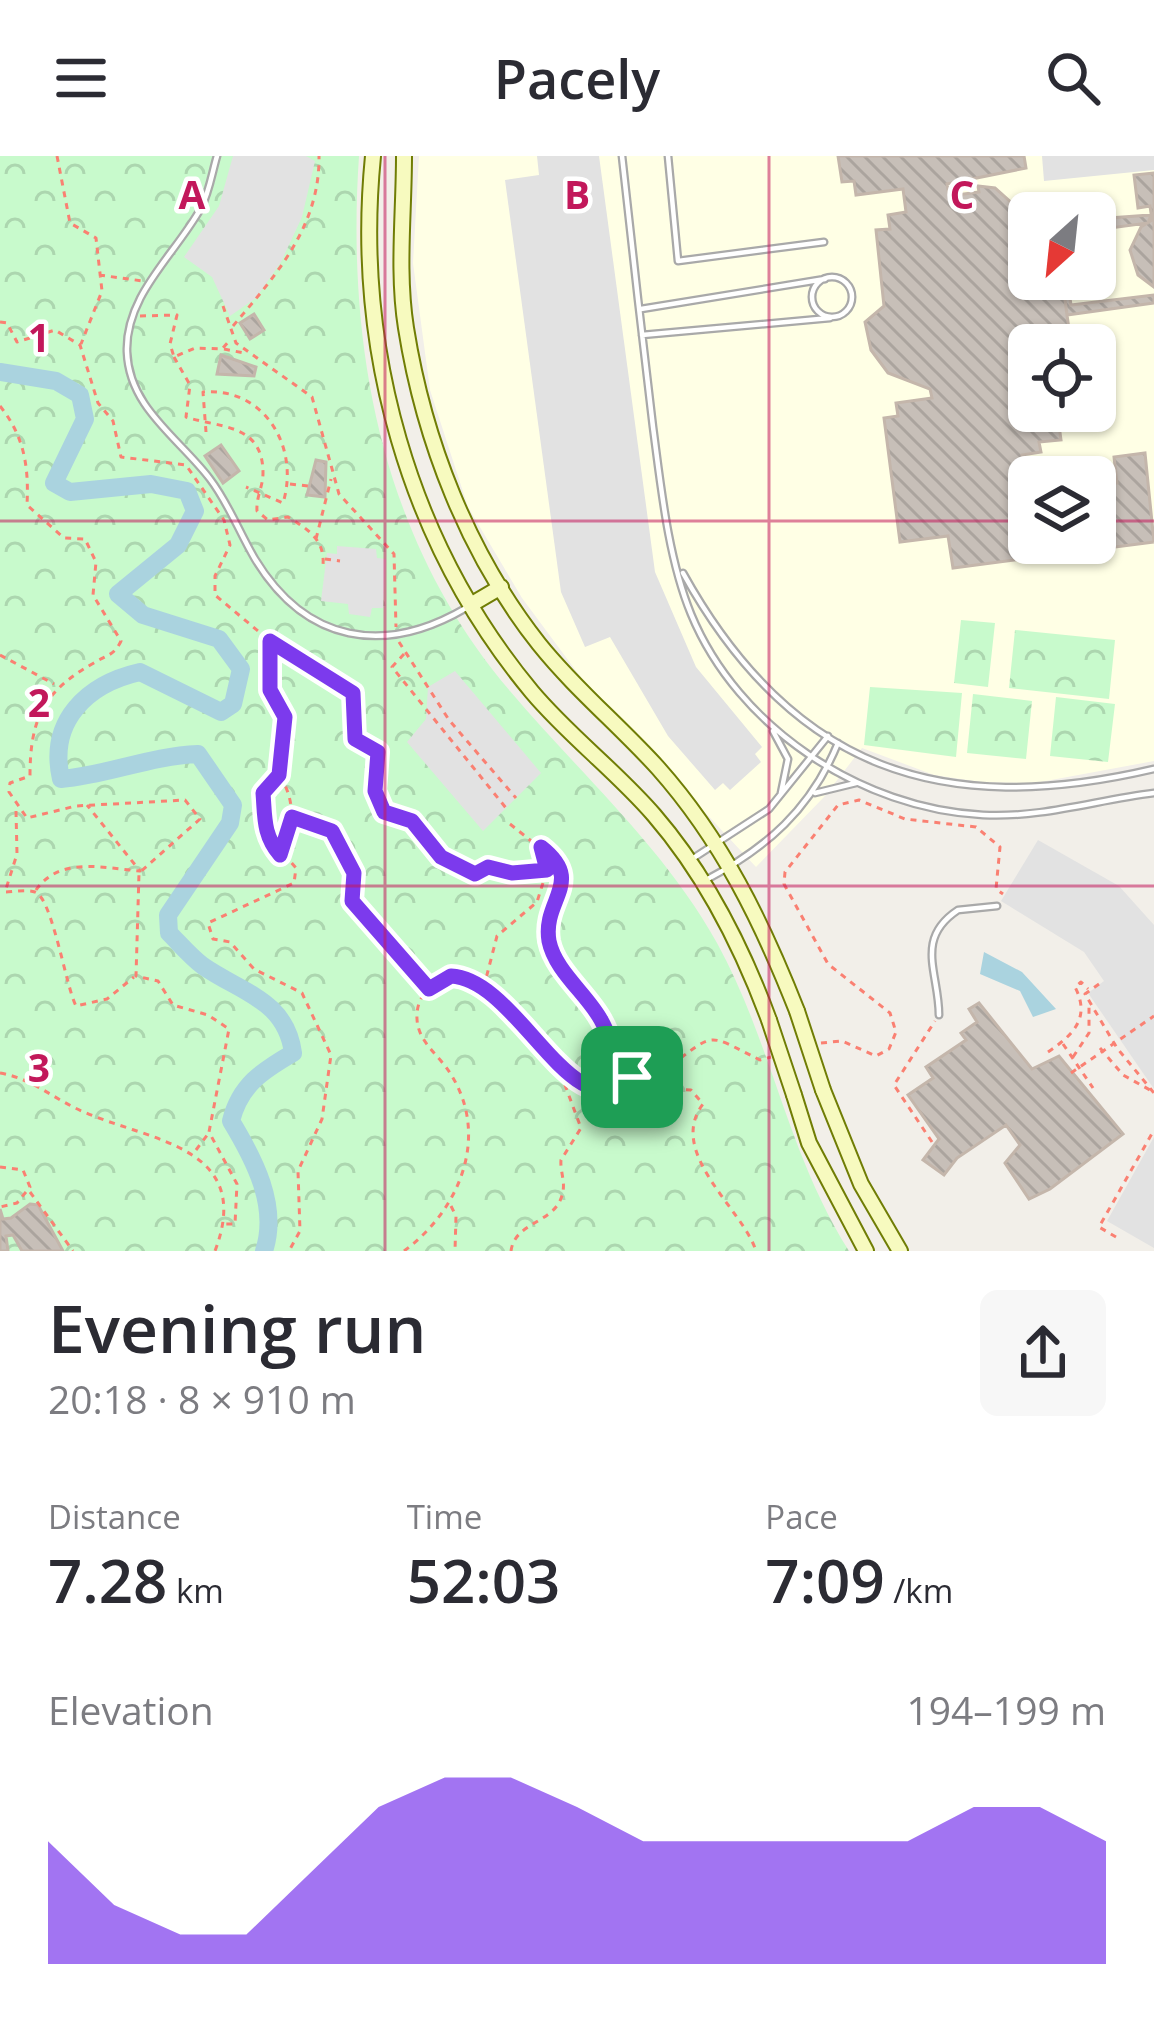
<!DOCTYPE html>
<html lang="en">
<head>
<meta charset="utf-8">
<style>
	:root { --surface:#fff; --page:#f7f7f7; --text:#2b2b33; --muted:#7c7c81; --accent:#7c3aed }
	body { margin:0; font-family:"Open Sans",sans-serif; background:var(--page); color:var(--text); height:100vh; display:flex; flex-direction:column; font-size:45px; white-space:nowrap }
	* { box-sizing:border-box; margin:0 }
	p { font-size:39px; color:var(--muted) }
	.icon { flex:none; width:66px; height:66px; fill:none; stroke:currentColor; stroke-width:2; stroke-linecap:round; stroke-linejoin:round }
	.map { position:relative; height:1095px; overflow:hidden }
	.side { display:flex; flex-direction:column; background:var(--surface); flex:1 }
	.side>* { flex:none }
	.needle { width:78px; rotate:207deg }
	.controls { position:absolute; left:1008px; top:36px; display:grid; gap:24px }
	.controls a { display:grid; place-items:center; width:108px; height:108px; border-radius:18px; background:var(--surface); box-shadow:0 3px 9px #0004; font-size:60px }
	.pin { position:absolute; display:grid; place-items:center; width:102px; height:102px; color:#fff; margin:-51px; border-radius:24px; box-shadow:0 6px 18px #0006 }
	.round { display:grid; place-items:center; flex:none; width:126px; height:126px; border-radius:18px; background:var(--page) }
	.headline { display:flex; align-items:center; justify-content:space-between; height:204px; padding:0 48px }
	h1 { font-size:66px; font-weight:600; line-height:90px }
	.metrics { display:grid; grid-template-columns:repeat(3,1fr); gap:18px; height:204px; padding:12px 48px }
	.metrics div { display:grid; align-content:center }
	.metrics b { font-size:60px; font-weight:600 }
	.metrics small { font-size:33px; font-weight:400 }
	.metrics p { font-size:33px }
	.chart { height:336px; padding:24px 48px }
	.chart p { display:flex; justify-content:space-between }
	.chart svg { width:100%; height:216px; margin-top:12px; fill:var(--accent); opacity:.7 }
	header { display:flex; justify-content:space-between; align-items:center; height:156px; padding:0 48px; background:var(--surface); font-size:54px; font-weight:600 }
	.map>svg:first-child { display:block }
	.education { fill:#ffffe5; fill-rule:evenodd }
	.park { fill:url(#park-crowns) }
	.parking { fill:#e2e2e2 }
	.water { fill:#aad3df }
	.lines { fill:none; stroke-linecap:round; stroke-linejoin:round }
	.river { stroke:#aad3df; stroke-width:18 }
	.building { fill:url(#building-back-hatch); stroke:#c4b6ab; stroke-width:3 }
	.service-casing { stroke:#a9a9a9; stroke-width:9 }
	.secondary-casing { stroke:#707d05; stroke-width:18 }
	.path { stroke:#fa8072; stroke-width:3; stroke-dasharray:6 6; stroke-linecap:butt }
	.service { stroke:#fff; stroke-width:4.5 }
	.secondary { stroke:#f7fabf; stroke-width:14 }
	.secondary-bridge-casing { stroke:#707d05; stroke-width:18; stroke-linecap:butt }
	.secondary-bridge { stroke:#f7fabf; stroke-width:14 }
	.route-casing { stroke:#fff; stroke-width:24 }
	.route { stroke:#7c3aed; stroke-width:15 }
	.grid { fill:none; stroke:#c2185b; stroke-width:3; stroke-opacity:0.55 }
	.grid-label { font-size:39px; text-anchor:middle; font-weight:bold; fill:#c2185b; stroke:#fff; stroke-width:9; stroke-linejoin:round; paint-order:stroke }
</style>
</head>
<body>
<header><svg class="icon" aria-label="menu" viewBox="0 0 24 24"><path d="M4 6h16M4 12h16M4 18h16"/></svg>Pacely<svg class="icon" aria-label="search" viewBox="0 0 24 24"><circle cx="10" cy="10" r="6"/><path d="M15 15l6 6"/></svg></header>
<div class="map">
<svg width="1154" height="1095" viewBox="0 0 1154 1095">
	<defs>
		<pattern id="park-crowns" width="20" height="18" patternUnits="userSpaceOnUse" patternTransform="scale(3)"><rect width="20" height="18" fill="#c8facc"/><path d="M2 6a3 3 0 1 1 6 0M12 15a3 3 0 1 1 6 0" fill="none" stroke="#acd6af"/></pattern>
		<pattern id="building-back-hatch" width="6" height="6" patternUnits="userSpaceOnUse" patternTransform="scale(3)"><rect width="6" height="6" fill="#c7bfb8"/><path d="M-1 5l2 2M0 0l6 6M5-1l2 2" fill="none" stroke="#aba49e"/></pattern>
	</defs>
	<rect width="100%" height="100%" fill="#f2efe9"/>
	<!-- education -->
	<path class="education" d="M419,0H1154V605L1035,627L981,626L934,619L862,592L824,641L756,711L588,531L522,442L468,351L430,234L413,107ZM1029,57H1095V123H1029ZM1029,189H1095V255H1029ZM1029,321H1095V387H1029Z"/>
	<!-- park -->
	<path class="park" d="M0,0H359C346,193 382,385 510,535C581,619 663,690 717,787C772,887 787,997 849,1095H0Z
		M961,464L995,467L988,531L954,527Z
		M1015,474L1115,484L1109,543L1009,532Z
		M870,531L962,537L956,601L864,589Z
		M973,538L1032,545L1026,603L967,597Z
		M1056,541L1115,548L1108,606L1050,600Z"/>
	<!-- parking -->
	<path class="parking" d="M233,0H306L315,5L302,61L281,106L256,142L230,160L212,121L184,101L219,50Z
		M537,0H599L655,416L696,511L762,591L755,598L761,606L730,634L723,627L715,634L668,580L610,481L585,491L561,436L505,24L539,19Z
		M1042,0H1154V14L1044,25Z
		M337,390L376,393L377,402L386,403L383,452H372L370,461L349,458L348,448L321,445L327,397L337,398Z
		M455,515L541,617L483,675L407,586L426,563L428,531Z
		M1038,684L1119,730L1154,769V933L1088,837L1104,825L1084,796L1001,745Z
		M1154,981V1092L1107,1065Z"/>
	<!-- water -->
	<path class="water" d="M984,796L1022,816L1056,853L1033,861L1020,835L980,818Z"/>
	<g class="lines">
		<!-- river -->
		<path class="river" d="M0,216L56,225L80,239L85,263L54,327L70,336L151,328L187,335L195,355L178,389L118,438L143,459L219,483L241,513L233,548L221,556L140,516C87,528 48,565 61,623C108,619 150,600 198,598L233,649L230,667L168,759L169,777C180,788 191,801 203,810C242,837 286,844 293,897C262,915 240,929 231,965C254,1003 279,1050 264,1095"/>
	</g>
	<!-- building -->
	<path class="building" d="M838,0H1024L1026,12L947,28L949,40L979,36L978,30L995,32L1023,57L1029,108L1018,109L1022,135L1063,129L1071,188L1029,189V255H1057L1061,284L1039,286L1041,296L1022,299L1024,315L1088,307L1090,321H1029V387H1095V330L1117,327L1114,301L1145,297L1154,386L953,412L948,380L900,386L884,262L898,260L896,247L932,242L930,233L888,217L871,194L865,166L884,150L876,74L890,73L888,59L906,56L903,33L856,39L854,25L842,26Z
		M1154,17V131L1138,119L1130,94L1141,71L1152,64L1150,50L1138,52L1134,19Z
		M1151,59L1148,67L1095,74L1096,63Z
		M1063,129H1068L1071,149L1154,139V147L1067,159Z
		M254,158L264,174L250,183L240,167Z
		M221,199L256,211L254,220L217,218Z
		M221,289L239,315L223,327L205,300Z
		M316,304L326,306L325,341L307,339Z
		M979,847L1032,913L1059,900L1123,978L1050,1033L1029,1043L1005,1007L1020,989L1006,969L957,1002L944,1019L923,1004L939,983L908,939L933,922L926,911L966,884L961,877L977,866L969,853Z
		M30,1048L38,1049L63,1095H22L13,1079L6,1080L8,1095H0V1053L3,1063L11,1062Z"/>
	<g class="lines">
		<defs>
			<path id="service" d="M217,0C212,17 209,37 201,52C175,99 125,139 127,196C129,252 179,282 210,323C229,348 239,376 255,403C306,487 384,500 466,452
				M622,0C632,90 642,181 653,271C661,331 668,402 691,458C738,572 862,653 983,659C1043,662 1096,644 1154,637
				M668,0L678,105L824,86
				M812 141a20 20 0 1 1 40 0a20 20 0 1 1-40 0Z
				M641,153L825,123
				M642,179L830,162
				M683,417C792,614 941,663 1154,613
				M773,575L788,603L781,637
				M815,637L856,627
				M692,703L769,653L828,580
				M704,725C767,692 811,653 838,587
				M939,859C939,817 914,783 958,754L997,750"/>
			<path id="secondary" d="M373,0C354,191 408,387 532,536C569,580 616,615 654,659C705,718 742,791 769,864
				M404,0C404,57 397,116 406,172C424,285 468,398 539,488C575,533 619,569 658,612C722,684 762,766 797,855
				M472,448L501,431
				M823,934L861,1028L900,1095
				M794,939L809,987L866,1095"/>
		</defs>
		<!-- service casing -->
		<use href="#service" class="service-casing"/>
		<!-- secondary casing -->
		<use href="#secondary" class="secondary-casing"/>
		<!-- path -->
		<path class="path" d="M57,0L70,67L96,82L102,135L81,188
			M99,119L143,125
			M223,150L236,187L312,241L339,338L394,398L396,471
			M140,160L177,159L170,188L174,201L195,192L222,193L230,184
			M0,166L7,167L17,186L55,174L80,189L98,247L113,265L121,301L186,309L224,364L230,389L215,420V439L270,485V534L285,561L279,619L263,637L265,676L296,712L294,727L208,767L213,783L230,786L254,813L302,837L331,899L322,963L298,1015L300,1075L289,1095
			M233,170C275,120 320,71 319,0
			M224,193L244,197
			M174,201L190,229L186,261C219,272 263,267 263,317C263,331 256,341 257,355L268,364L288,361C308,373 325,384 323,409
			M0,250C24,280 29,310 27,349L64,382L85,383L96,406L93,439L121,485C114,500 106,499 92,508C43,536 30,564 30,620L10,627L9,636L27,662L76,650L185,644L200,663L139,717L136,820L158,825L173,849L208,859L229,873L209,976L237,1028L235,1068H222
			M206,276L203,236C265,231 300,292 283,347L246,331
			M290,328L308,330
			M316,383L331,323
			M325,403L340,405
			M272,486L353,537L355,583L378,596L375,635L384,656L412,665L441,701L475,718L488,711L511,717L547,714L537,746L497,780L482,838
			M399,486L449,564L516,642
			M404,498L392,511L506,652
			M0,499L54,528
			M280,620C297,648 293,670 280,699
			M16,655L17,698L5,736C13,736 27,733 35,736C52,741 66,831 76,850L107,843L134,821
			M292,661L332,675L354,717L352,745L429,833
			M510,668L560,708L551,791L598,857L615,903L646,932L691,934L703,948C666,997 743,1053 756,1095
			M541,692L546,712
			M36,734C60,700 102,712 140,715L87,649
			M1099,828L1085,838L1117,892L1154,937
			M821,887L842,885L876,900L889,893L896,876L890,857L828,808L784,728L785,716L838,649L859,644L905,663L976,671L1000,691L996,733L1003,738
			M1063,888L1093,932
			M1100,892L1123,919L1150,934
			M1048,896C1073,879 1091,862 1075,831L1081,826L1088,833
			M1073,901L1089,877V846
			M0,917C34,923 53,943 84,956C149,985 255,990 215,1095
			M1071,917L1154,860
			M932,986L894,929L935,865
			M196,994L208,978
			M0,1011L23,1014L30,1031L17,1047L0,1051
			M30,1036L73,1095
			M451,1050L456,1060L455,1095
			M1116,1081L1099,1071L1154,974
			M404,1095C459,1055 491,980 450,917C439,899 418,886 417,863C415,831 448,814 475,825C527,846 543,915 595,937C613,939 616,933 630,923C641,915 655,920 667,912C717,876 704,876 760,904L771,901
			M511,1095C515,1064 558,1068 563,1035C565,1025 560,1014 561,1004L581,972L556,905"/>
		<!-- service -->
		<use href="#service" class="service"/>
		<!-- secondary -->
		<use href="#secondary" class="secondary"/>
		<defs>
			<path id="secondary-bridge" d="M797,855L823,934
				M769,864L794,939"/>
		</defs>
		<!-- secondary-bridge casing -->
		<use href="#secondary-bridge" class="secondary-bridge-casing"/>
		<!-- secondary-bridge -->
		<use href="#secondary-bridge" class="secondary-bridge"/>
	</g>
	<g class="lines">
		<defs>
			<path id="route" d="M270,485L353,537L355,583L378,596L375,635L384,656L412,665L441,701L475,718L488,711L512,717L547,714L541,691C586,726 542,743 549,785C555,815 587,838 601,864C613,885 613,902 632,921C573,980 519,823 451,820L429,833L352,745L354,717L332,675L292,661L280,699C263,679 265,661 263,637L279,619L285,561L270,534Z"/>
		</defs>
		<!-- route casing -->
		<use href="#route" class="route-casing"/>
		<!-- route -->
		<use href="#route" class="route"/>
	</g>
	<!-- grid -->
	<path class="grid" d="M385,0V1095M769,0V1095M0,365H1029M1095,365H1154M0,730H1154"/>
	<g class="grid-label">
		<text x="192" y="53">A</text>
		<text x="577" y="53">B</text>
		<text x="962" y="53">C</text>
		<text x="39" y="196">1</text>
		<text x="39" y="561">2</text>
		<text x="39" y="926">3</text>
	</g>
</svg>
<div class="controls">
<a><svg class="needle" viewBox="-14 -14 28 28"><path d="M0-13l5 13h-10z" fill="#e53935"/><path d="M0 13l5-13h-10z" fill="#7c7c81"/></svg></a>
<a><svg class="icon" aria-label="locate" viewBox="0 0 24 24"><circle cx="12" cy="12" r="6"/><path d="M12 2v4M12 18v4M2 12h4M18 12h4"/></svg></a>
<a><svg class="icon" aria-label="layers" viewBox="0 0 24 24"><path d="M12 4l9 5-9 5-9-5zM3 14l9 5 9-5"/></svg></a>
</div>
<div class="pin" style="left:632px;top:921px;background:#1e9e55"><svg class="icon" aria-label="arrive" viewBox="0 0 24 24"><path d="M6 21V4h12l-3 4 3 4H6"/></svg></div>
</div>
<section class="side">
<div class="headline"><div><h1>Evening run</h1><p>20:18 · 8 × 910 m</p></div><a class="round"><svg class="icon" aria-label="share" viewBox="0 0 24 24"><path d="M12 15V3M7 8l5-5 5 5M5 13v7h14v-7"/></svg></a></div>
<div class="metrics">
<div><p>Distance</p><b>7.28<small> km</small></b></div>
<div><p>Time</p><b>52:03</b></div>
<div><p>Pace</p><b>7:09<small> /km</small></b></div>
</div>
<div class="chart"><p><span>Elevation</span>194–199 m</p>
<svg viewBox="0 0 160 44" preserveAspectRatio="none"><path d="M0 44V19L10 32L20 38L30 38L40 25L50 12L60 6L70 6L80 12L90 19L100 19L110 19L120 19L130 19L140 12L150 12L160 19V44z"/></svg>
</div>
</section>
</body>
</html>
